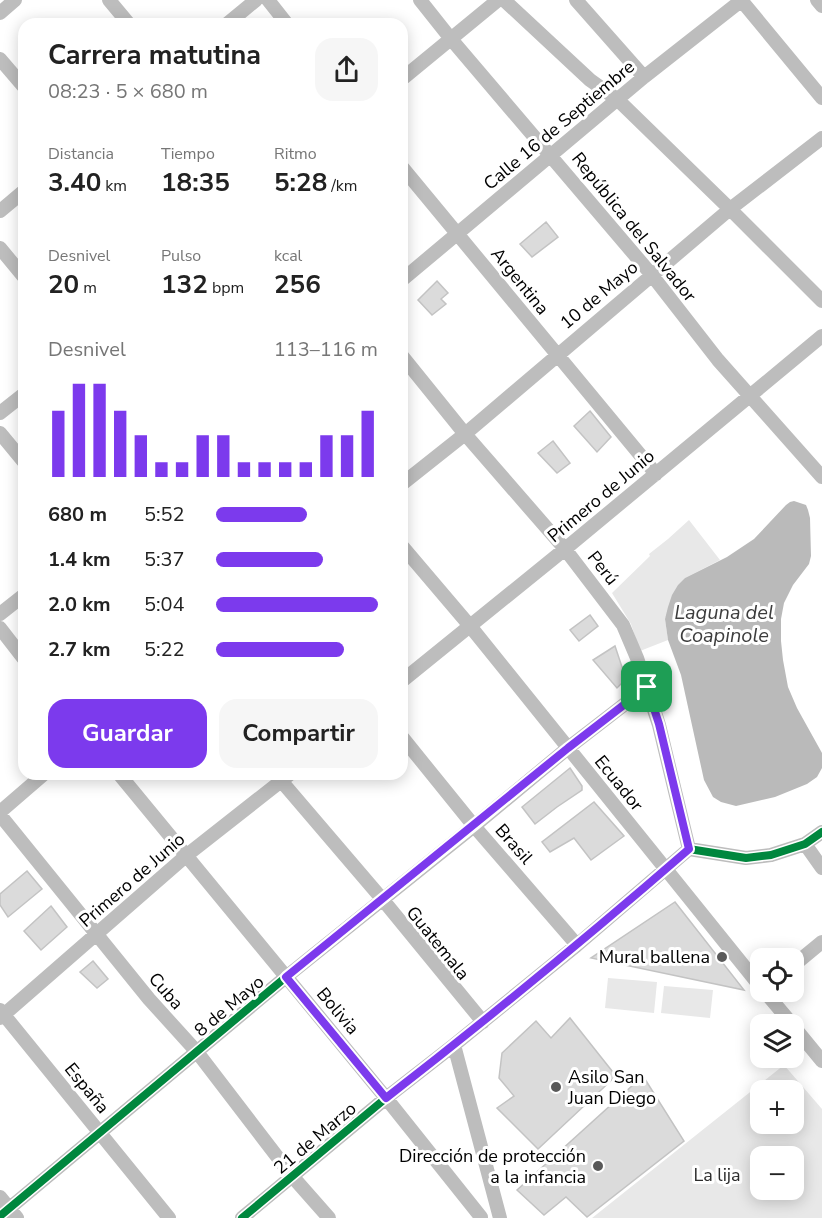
<!DOCTYPE html>
<html lang="es">
<head>
<meta charset="utf-8">
<style>
	:root { --surface:#fff; --page:#f6f6f6; --text:#222; --muted:#767676; --accent:#7c3aed }
	body { margin:0; font-family:"Nunito Sans",sans-serif; background:var(--page); color:var(--text); height:100vh; display:flex; flex-direction:column; font-size:22px; white-space:nowrap }
	* { box-sizing:border-box; margin:0 }
	p { font-size:20px; color:var(--muted) }
	.icon { flex:none; width:33px; height:33px; fill:none; stroke:currentColor; stroke-width:2; stroke-linecap:round; stroke-linejoin:round }
	.map { position:relative; flex:1; overflow:hidden }
	.drawer { position:absolute; left:18px; top:18px; width:390px; height:762px; display:flex; flex-direction:column; background:var(--surface); border-radius:18px; box-shadow:0 3px 15px #0003 }
	.drawer>* { flex:none }
	.tools { position:absolute; left:750px; top:948px; display:grid; gap:12px }
	.tools a { display:grid; place-items:center; width:54px; height:54px; border-radius:12px; background:var(--surface); box-shadow:0 3px 15px #0003; font-size:30px }
	.pin { position:absolute; display:grid; place-items:center; width:51px; height:51px; color:#fff; margin:-26px; border-radius:12px; box-shadow:0 3px 9px #0006 }
	.round { display:grid; place-items:center; flex:none; width:63px; height:63px; border-radius:18px; background:var(--page) }
	.summary { display:flex; align-items:center; justify-content:space-between; height:102px; padding:0 30px }
	h1 { font-size:27px; font-weight:700; line-height:45px }
	.stats { display:grid; grid-template-columns:repeat(3,1fr); gap:9px; height:102px; padding:6px 30px }
	.stats div { display:grid; align-content:center }
	.stats b { font-size:26px; font-weight:700 }
	.stats small { font-size:16px; font-weight:400 }
	.stats p { font-size:16px }
	.chart { height:168px; padding:12px 30px }
	.chart p { display:flex; justify-content:space-between }
	.chart svg { width:100%; height:108px; margin-top:6px; stroke:var(--accent); stroke-width:6 }
	.action { display:flex; gap:12px; margin-top:auto; padding:12px 30px }
	.action a { flex:1; height:69px; border-radius:18px; background:var(--accent); color:#fff; font-size:24px; font-weight:700; line-height:69px; text-align:center }
	.action a+a { background:var(--page); color:var(--text) }
	ul { padding:0 30px; list-style:none; font-size:20px }
	li { display:grid; grid-template-columns:96px 72px 1fr; align-items:center; height:45px }
	li i { height:15px; border-radius:8px; background:var(--accent) }
	.map>svg:first-child { display:block }
	.green { fill:#e8e8e8; fill-rule:evenodd }
	.water { fill:#bababa }
	.building { fill:#dbdbdb; stroke:#c3c3c3; stroke-width:1.5 }
	.lines { fill:none; stroke-linecap:round; stroke-linejoin:round }
	.minor { stroke:#bdbdbd; stroke-width:14 }
	.cycleway-casing { stroke:#fff; stroke-width:11 }
	.cycleway { stroke:#00873e; stroke-width:8 }
	.route-casing { stroke:#fff; stroke-width:12 }
	.route { stroke:#7c3aed; stroke-width:8 }
	.poi-dot { fill:#595959; stroke:#fff; stroke-width:2 }
	.labels { text-anchor:middle; dominant-baseline:central; stroke-width:6; stroke-linejoin:round; paint-order:stroke }
	.street-label { font-size:18px; fill:#000; stroke:#fff }
	.poi-label { font-size:18px; fill:#000; stroke:#fff; text-anchor:end }
	.park-label { font-size:18px; fill:#2c2c2c; stroke:#fff }
	.water-label { font-size:20px; font-style:italic; fill:#3d3d3d; stroke:#fff }
</style>
</head>
<body>
<div class="map">
<svg width="822" height="1218" viewBox="0 0 822 1218">
	<rect width="100%" height="100%" fill="#fff"/>
	<!-- green -->
	<path class="green" d="M689,520L720,560L685,578L665,619L668,640L640,651L631,624L612,593L650,556L649,554L668,539Z
		M608,978L657,982L654,1013L605,1008Z
		M664,986L713,990L710,1018L661,1013Z
		M784,1065L822,1109V1218H592ZM760,1090H794V1124H760ZM794,1156V1190H760V1156Z"/>
	<!-- water -->
	<path class="water" d="M794,501L806,505L808,510L810,518L811,556L809,564L793,585L784,603L781,619V641L783,660L788,687L797,708L822,753V768L817,777L807,784L775,797L736,806L721,802L713,797L704,780L681,675L668,640L665,619L668,607L672,595L678,585L685,578L727,557L754,539L786,505L790,502Z"/>
	<!-- building -->
	<path class="building" d="M546,222L558,237L532,257L520,244Z
		M437,281L448,293L441,299L446,304L432,315L418,300Z
		M590,411L611,437L597,452L574,426Z
		M553,441L570,463L557,473L538,453Z
		M590,615L598,626L579,641L570,630Z
		M615,646L623,670L622,683L617,688L593,660Z
		M570,768L582,786V790L557,807L535,824L522,807Z
		M594,802L624,836L591,860L574,838L550,852L542,842Z
		M27,871L42,889L8,917L0,905V894Z
		M675,902L744,990L591,958Z
		M51,906L67,927L41,950L24,931Z
		M93,961L108,979L97,988L80,972Z
		M570,1018L616,1076L538,1149L497,1108L514,1096L499,1078L502,1053L536,1021L551,1038Z
		M643,1076L684,1141L587,1217L566,1197L544,1215L517,1190Z"/>
	<g class="lines">
		<!-- minor -->
		<path class="minor" d="M109,0L129,24
			M268,0L287,24
			M420,0L451,39L651,274L718,360L822,477
			M504,0L590,80L618,100L730,209L822,301
			M576,0L644,77
			M741,0L822,98
			M817,0L822,6
			M0,13L15,0
			M227,24L256,0
			M0,59L24,87
			M402,79L498,0
			M402,167L656,474
			M0,211L24,191
			M0,248L24,277
			M402,280L644,77L742,0
			M402,356L465,434L565,549L623,625L637,658L659,725L689,849
			M0,413L24,394
			M0,433L24,462
			M402,484L465,434L730,209L822,138
			M402,546L470,626L760,986
			M0,614L24,595
			M0,628L24,659
			M402,681L565,549L822,336
			M402,737L474,826L577,945
			M119,774L386,1098L481,1217
			M277,776L383,900L483,1022
			M0,812L44,774
			M0,815L149,999L197,1052L292,1176L329,1218
			M805,844L822,868
			M794,965L822,942
			M765,992L792,1024
			M0,1010L169,1218
			M0,1018L187,855L290,774
			M794,1027L822,1061
			M454,1045L500,1218
			M0,1197L17,1218
			M0,1216L286,977L474,826L568,748L647,687
			M242,1218L386,1098L454,1045L577,945L689,849L746,858L771,855L805,844L822,832"/>
		<defs>
			<path id="cycleway" d="M0,1216L286,977L474,826L568,748L647,687
				M242,1218L386,1098L454,1045L577,945L689,849L746,858L771,855L805,844L822,832"/>
		</defs>
		<!-- cycleway casing -->
		<use href="#cycleway" class="cycleway-casing"/>
		<!-- cycleway -->
		<use href="#cycleway" class="cycleway"/>
	</g>
	<g class="lines">
		<defs>
			<path id="route" d="M647,687L659,724L689,849C590,935 489,1018 386,1098L286,977L568,748Z"/>
		</defs>
		<!-- route casing -->
		<use href="#route" class="route-casing"/>
		<!-- route -->
		<use href="#route" class="route"/>
	</g>
	<!-- markers -->
	<g class="poi-dot">
		<circle cx="722" cy="957" r="6"/>
		<circle cx="556" cy="1087" r="6"/>
		<circle cx="598" cy="1166" r="6"/>
	</g>
	<g class="labels">
		<!-- street labels -->
		<g class="street-label">
			<text transform="translate(559 125) rotate(-40)">Calle 16 de Septiembre</text>
			<text transform="translate(634 227) rotate(51)">República del Salvador</text>
			<text transform="translate(520 281) rotate(51)">Argentina</text>
			<text transform="translate(599 295) rotate(-40)">10 de Mayo</text>
			<text transform="translate(601 496) rotate(-40)">Primero de Junio</text>
			<text transform="translate(603 568) rotate(52)">Perú</text>
			<text transform="translate(619 783) rotate(51)">Ecuador</text>
			<text transform="translate(514 844) rotate(49)">Brasil</text>
			<text transform="translate(132 880) rotate(-41)">Primero de Junio</text>
			<text transform="translate(438 943) rotate(51)">Guatemala</text>
			<text transform="translate(166 991) rotate(49)">Cuba</text>
			<text transform="translate(229 1006) rotate(-40)">8 de Mayo</text>
			<text transform="translate(338 1011) rotate(50)">Bolivia</text>
			<text transform="translate(87 1088) rotate(51)">España</text>
			<text transform="translate(315 1138) rotate(-40)">21 de Marzo</text>
		</g>
		<!-- poi labels -->
		<g class="poi-label">
			<text x="710" y="957">Mural ballena</text>
			<text x="568" y="1077" text-anchor="start">Asilo San<tspan x="568" dy="21">Juan Diego</tspan></text>
			<text x="586" y="1156">Dirección de protección<tspan x="586" dy="21">a la infancia</tspan></text>
		</g>
		<!-- park labels -->
		<g class="park-label">
			<text x="717" y="1175">La lija</text>
		</g>
		<!-- water labels -->
		<g class="water-label">
			<text x="724" y="612">Laguna del<tspan x="724" dy="23">Coapinole</tspan></text>
		</g>
	</g>
</svg>
<div class="tools">
<a><svg class="icon" aria-label="locate" viewBox="0 0 24 24"><circle cx="12" cy="12" r="6"/><path d="M12 2v4M12 18v4M2 12h4M18 12h4"/></svg></a>
<a><svg class="icon" aria-label="layers" viewBox="0 0 24 24"><path d="M12 4l9 5-9 5-9-5zM3 14l9 5 9-5"/></svg></a>
<a>+</a>
<a>−</a>
</div>
<div class="pin" style="left:647px;top:687px;background:#1e9e55"><svg class="icon" aria-label="arrive" viewBox="0 0 24 24"><path d="M6 21V4h12l-3 4 3 4H6"/></svg></div>
<section class="drawer">
<div class="summary"><div><h1>Carrera matutina</h1><p>08:23 · 5 × 680 m</p></div><a class="round"><svg class="icon" aria-label="share" viewBox="0 0 24 24"><path d="M12 15V3M7 8l5-5 5 5M5 13v7h14v-7"/></svg></a></div>
<div class="stats">
<div><p>Distancia</p><b>3.40<small> km</small></b></div>
<div><p>Tiempo</p><b>18:35</b></div>
<div><p>Ritmo</p><b>5:28<small> /km</small></b></div>
</div>
<div class="stats">
<div><p>Desnivel</p><b>20<small> m</small></b></div>
<div><p>Pulso</p><b>132<small> bpm</small></b></div>
<div><p>kcal</p><b>256</b></div>
</div>
<div class="chart"><p><span>Desnivel</span>113–116 m</p>
<svg viewBox="0 0 160 44" preserveAspectRatio="none"><path d="M5 44V17M15 44V6M25 44V6M35 44V17M45 44V27M55 44V38M65 44V38M75 44V27M85 44V27M95 44V38M105 44V38M115 44V38M125 44V38M135 44V27M145 44V27M155 44V17"/></svg>
</div>
<ul>
<li><b>680 m</b>5:52<i style="width:56%"></i></li>
<li><b>1.4 km</b>5:37<i style="width:66%"></i></li>
<li><b>2.0 km</b>5:04<i style="width:100%"></i></li>
<li><b>2.7 km</b>5:22<i style="width:79%"></i></li>
</ul>
<div class="action"><a>Guardar</a><a>Compartir</a></div>
</section>
</div>
</body>
</html>
